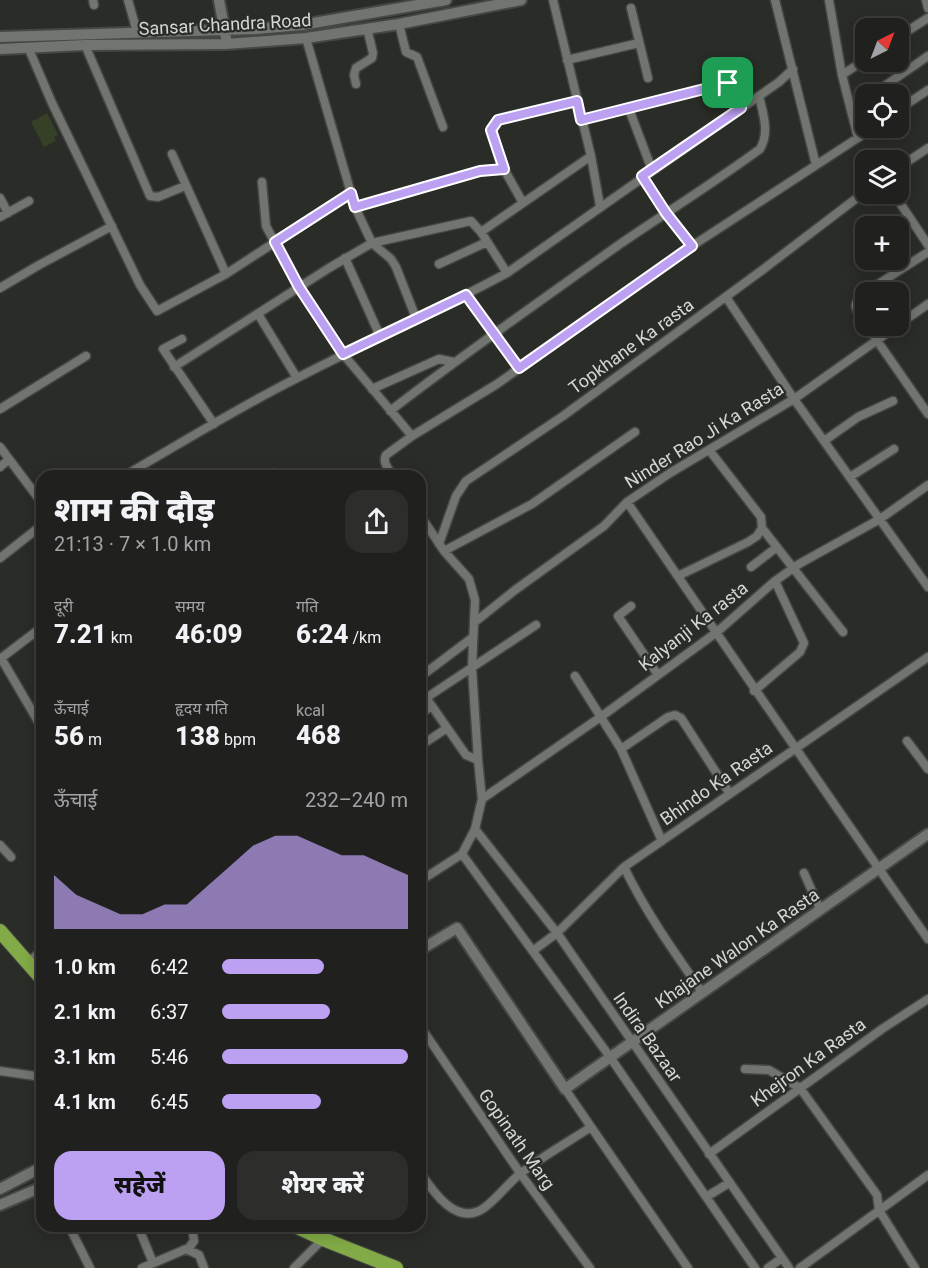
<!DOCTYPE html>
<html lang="hi">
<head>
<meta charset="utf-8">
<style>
	:root { --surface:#20211e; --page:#2d2e2b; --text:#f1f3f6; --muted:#a2a3a4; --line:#3d3e3c; --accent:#bca0f2 }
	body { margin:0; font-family:Roboto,"Noto Sans Devanagari",sans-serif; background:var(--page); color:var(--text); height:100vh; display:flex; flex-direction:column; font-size:22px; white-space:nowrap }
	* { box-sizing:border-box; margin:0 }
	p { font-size:20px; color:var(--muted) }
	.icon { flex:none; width:33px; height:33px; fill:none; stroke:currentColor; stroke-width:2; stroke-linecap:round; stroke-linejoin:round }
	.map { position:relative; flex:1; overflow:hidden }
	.details { position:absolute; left:36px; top:470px; width:390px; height:762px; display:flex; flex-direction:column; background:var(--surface); border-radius:18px; box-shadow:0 3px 15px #0003,0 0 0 2px var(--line) }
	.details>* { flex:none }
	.needle { width:39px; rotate:42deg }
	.controls { position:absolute; left:855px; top:18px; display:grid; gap:12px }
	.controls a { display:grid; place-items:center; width:54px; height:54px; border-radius:12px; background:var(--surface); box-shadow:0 3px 15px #0003,0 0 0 2px var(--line); font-size:30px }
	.pin { position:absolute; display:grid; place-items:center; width:51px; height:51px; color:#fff; margin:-26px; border-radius:12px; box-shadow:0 3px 9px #0006 }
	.round { display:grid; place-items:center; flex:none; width:63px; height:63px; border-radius:18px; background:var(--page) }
	.overview { display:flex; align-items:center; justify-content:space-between; height:102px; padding:0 18px }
	h1 { font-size:33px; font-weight:800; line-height:45px }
	.stats { display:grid; grid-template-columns:repeat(3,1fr); gap:9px; height:102px; padding:6px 18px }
	.stats div { display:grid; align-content:center }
	.stats b { font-size:26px; font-weight:800 }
	.stats small { font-size:16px; font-weight:400 }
	.stats p { font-size:16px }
	.chart { height:168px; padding:12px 18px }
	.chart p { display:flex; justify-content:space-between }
	.chart svg { width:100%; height:108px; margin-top:6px; fill:var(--accent); opacity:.7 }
	.action { display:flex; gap:12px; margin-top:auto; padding:12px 18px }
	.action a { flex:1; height:69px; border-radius:18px; background:var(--accent); color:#111; font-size:24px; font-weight:800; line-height:69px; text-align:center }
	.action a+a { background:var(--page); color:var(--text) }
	ul { padding:0 18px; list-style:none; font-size:20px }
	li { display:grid; grid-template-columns:96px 72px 1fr; align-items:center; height:45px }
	li i { height:15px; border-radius:8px; background:var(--accent) }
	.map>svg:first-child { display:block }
	.green { fill:#354026 }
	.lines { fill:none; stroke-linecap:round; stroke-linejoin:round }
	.minor-casing { stroke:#454743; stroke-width:11 }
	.tertiary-casing { stroke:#454743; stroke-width:14 }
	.trunk-casing { stroke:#454743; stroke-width:16 }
	.minor { stroke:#71746f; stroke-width:8 }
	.tertiary { stroke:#71746f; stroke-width:10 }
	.trunk { stroke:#82aa46; stroke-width:14 }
	.route-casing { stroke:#fff; stroke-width:12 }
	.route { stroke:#bca0f2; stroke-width:8 }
	.labels { text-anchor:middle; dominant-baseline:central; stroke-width:4.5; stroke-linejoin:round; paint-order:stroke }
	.street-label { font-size:18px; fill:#d4d6d3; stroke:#2a2c28 }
</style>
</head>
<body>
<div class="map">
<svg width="928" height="1268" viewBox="0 0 928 1268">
	<rect width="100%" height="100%" fill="#2a2c28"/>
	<!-- green -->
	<path class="green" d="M47,113L58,135L54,137L56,141L44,147L31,122Z"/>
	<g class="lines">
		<defs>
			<path id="minor" d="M93,0L94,5
				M128,0L137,32
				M553,0L591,156L600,206
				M775,0L816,165
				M829,0L842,75L858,138
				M926,0L928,8
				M631,8L648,78
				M399,24L406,52L417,57L443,127
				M898,37L928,18
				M306,38L355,207L372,243L391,259L396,267L416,318
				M85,45L150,196L158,197L185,186
				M28,47L52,103L140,285L157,311L226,274L351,193
				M567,60L639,43
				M842,75L866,59
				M356,84L354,75L356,68L372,58L373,53L367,28
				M873,94L928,56
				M629,109L652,170
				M851,110L866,100
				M898,110L928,90
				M581,120L728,83L733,85L741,108
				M172,154L226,274
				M898,168L928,148
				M642,176L666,213L692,246
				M262,182L266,226L299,287L343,354L412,436
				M894,194L928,245
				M0,198L8,213
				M523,203L504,169L491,130L498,119L577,101
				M355,207L480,171L504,169
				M0,217L29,201
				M481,232L591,156
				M345,258L380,336
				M439,264L487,242
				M0,288L39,265L112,226
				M866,292L928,252
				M866,293C849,304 856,310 866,323
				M466,295L519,368
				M726,297L794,399L928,587
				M258,314L297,378
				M898,325L928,304
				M867,326L928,414
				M182,339L163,349L214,424
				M174,367L329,268L372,243L471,221L481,232L507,273
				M372,389L439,359L454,362
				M0,409L86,356
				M390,411C465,353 543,299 620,244C667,212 715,182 760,149C770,132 763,114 759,96
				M824,441L858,417L893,401
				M0,447L42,503
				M710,451L761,517L762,528L843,632
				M0,467L9,459
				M124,476C174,447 223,417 274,390C351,349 431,314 507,273L779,82L793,69
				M269,476L273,473L279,476
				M393,476C389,469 382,463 386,455L412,436L497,384L692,246L873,128
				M850,477L894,449
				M627,502C727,648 826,794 928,939
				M420,515L444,551L469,579L475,600L472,668L478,760L482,799L475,829L462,854L420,881
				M439,544L456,496L466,481L563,416L761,271L866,191
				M444,551L532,504L635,432
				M0,558L42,525
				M751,567L777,547
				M678,576L748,542L757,536L762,528
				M631,606L618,616L658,675
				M475,622L515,590L604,526L627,502L670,473L794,399L897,326
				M1,658L42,728
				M0,659L42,627
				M575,676L621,749L662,841
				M420,677L472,638
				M420,689L466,755L478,760
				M754,691L800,652L804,643L775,581
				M426,698L536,625
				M420,714L432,706
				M907,741L928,769
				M420,746L447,728
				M621,749L668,717L675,715L681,718L730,794
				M482,799L602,716L717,632L775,581L799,564L880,519L928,485
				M475,829L557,933L789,1268
				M0,845L11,857
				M462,854L610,1057L755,1268
				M624,867C645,911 674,952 702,992
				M804,873L820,909
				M534,950L557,933L624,867L928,657
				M28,963L42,950
				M420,1026L520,1173L590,1268
				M745,1069L769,1070L800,1088L877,1195L879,1210L915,1268
				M0,1071L42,1077
				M565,1089L688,1268
				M709,1154L882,1029L928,999
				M420,1172C433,1192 457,1227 484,1208C498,1198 508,1183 521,1173C543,1156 568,1142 591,1127
				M706,1197L729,1183
				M69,1226L90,1268
				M138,1226L153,1263
				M188,1249L194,1241L192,1226
				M142,1268L186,1249L199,1255L204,1268
				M294,1268L323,1239
				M768,1268L782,1258
				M800,1268L928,1175"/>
			<path id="tertiary" d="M219,0L226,38
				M0,37L256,29L302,25L446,0
				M0,49L85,45L226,44L306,38L399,24L521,0
				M420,950L457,928L565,1089L928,834
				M0,1189L42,1167
				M0,1205L42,1187"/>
			<path id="trunk" d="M0,931L42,979
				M295,1226L323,1239L396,1268"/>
		</defs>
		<!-- minor casing -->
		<use href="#minor" class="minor-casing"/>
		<!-- tertiary casing -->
		<use href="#tertiary" class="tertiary-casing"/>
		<!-- trunk casing -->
		<use href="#trunk" class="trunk-casing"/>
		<!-- minor -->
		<use href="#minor" class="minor"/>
		<!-- tertiary -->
		<use href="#tertiary" class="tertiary"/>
		<!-- trunk -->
		<use href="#trunk" class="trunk"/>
	</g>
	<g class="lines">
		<defs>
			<path id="route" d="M728,83L733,85L741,108L642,176L666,213L692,246L519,368L466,295L343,354L299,287L275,242L351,193L355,207L480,171L504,169L491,130L498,120L577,101L581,120Z"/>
		</defs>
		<!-- route casing -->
		<use href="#route" class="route-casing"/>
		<!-- route -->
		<use href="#route" class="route"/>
	</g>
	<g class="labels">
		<!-- street labels -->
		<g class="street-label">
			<text transform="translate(225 24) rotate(-3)">Sansar Chandra Road</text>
			<text transform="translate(631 346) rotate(-36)">Topkhane Ka rasta</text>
			<text transform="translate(704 435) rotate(-32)">Ninder Rao Ji Ka Rasta</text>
			<text transform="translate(693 626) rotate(-38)">Kalyanji Ka rasta</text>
			<text transform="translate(716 783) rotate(-35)">Bhindo Ka Rasta</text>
			<text transform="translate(737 948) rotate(-35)">Khajane Walon Ka Rasta</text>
			<text transform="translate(648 1037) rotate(55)">Indira Bazaar</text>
			<text transform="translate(808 1062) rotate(-36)">Khejron Ka Rasta</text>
			<text transform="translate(517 1139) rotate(55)">Gopinath Marg</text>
		</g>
	</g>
</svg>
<div class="controls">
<a><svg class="needle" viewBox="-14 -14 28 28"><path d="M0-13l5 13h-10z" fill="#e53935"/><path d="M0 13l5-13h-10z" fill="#a2a3a4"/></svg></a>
<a><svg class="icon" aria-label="locate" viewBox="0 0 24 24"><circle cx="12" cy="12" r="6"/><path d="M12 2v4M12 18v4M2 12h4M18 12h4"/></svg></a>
<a><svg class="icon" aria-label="layers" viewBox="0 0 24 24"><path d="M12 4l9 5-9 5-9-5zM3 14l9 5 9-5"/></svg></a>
<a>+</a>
<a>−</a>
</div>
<div class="pin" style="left:728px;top:83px;background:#1e9e55"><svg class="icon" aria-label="arrive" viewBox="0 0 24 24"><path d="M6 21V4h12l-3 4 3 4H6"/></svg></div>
<section class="details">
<div class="overview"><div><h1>शाम की दौड़</h1><p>21:13 · 7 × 1.0 km</p></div><a class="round"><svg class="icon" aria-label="share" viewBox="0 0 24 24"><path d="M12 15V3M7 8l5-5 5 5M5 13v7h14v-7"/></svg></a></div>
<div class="stats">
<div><p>दूरी</p><b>7.21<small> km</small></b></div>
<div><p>समय</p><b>46:09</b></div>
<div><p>गति</p><b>6:24<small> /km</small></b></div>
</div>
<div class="stats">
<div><p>ऊँचाई</p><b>56<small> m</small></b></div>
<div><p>हृदय गति</p><b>138<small> bpm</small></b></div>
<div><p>kcal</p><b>468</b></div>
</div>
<div class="chart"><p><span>ऊँचाई</span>232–240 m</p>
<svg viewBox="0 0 160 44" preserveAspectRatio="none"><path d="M0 44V22L10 30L20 34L30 38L40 38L50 34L60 34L70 26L80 18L90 10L100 6L110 6L120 10L130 14L140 14L150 18L160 22V44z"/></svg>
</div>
<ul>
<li><b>1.0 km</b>6:42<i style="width:55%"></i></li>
<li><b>2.1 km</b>6:37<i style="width:58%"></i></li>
<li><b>3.1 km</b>5:46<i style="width:100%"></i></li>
<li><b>4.1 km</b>6:45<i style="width:53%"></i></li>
</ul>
<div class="action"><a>सहेजें</a><a>शेयर करें</a></div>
</section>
</div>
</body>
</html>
